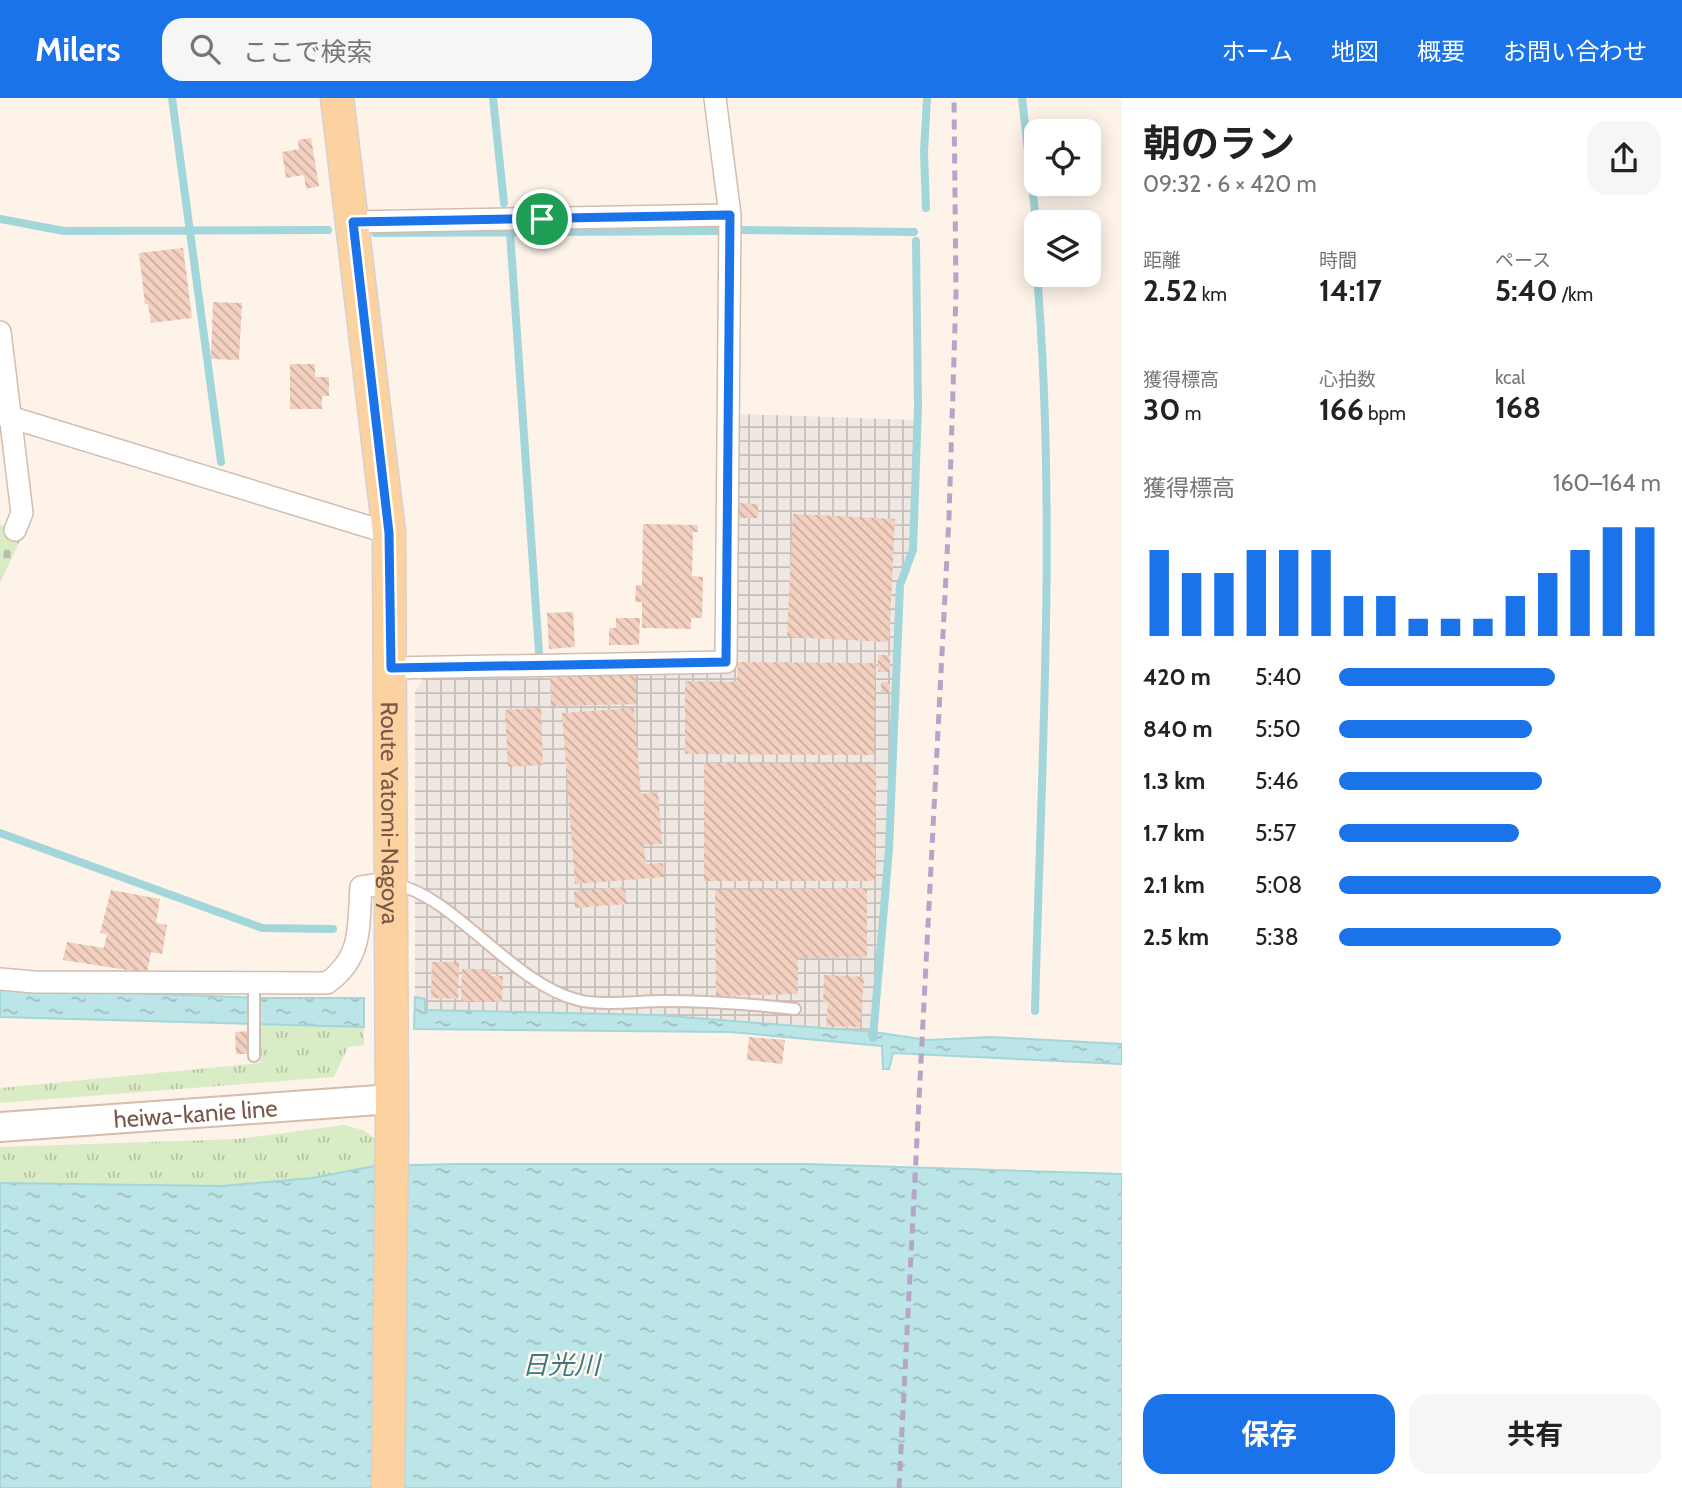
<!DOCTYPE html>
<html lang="ja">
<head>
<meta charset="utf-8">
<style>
	:root { --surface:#fff; --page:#f6f6f6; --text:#222; --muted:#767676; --accent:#1a73e8 }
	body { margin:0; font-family:Cabin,"Noto Sans JP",sans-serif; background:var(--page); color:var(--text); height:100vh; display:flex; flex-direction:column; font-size:26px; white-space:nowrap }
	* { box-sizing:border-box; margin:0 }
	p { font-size:23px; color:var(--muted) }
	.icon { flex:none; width:38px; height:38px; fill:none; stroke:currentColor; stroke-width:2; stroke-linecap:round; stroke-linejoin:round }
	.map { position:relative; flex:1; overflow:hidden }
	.side { display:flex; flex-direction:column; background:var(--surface); width:560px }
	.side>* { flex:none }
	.buttons { position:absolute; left:1024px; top:21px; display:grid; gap:14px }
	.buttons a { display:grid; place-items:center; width:77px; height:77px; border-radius:14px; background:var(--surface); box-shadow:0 4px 18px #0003; font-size:35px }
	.pin { position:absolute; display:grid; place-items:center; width:60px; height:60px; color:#fff; margin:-30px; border:4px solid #fff; border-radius:50%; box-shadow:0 2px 7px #0007 }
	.round { display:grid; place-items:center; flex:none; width:74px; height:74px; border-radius:21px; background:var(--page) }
	.headline { display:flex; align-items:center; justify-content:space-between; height:119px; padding:0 21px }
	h1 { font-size:38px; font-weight:700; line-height:52px }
	.figures { display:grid; grid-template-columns:repeat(3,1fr); gap:10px; height:119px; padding:7px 21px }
	.figures div { display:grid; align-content:center }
	.figures b { font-size:30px; font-weight:700 }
	.figures small { font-size:19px; font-weight:400 }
	.figures p { font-size:19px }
	.chart { height:196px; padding:14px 21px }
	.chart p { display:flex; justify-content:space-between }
	.chart svg { width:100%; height:126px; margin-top:7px; stroke:var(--accent); stroke-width:6 }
	.button { display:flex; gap:14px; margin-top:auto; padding:14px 21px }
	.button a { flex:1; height:80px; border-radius:21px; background:var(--accent); color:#fff; font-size:28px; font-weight:700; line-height:80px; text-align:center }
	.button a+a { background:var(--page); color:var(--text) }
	ul { padding:0 21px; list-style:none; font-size:23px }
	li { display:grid; grid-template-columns:112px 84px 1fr; align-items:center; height:52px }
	li i { height:18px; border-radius:9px; background:var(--accent) }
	header { display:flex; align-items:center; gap:42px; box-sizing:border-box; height:98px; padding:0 35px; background:var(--accent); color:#fff }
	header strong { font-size:33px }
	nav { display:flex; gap:38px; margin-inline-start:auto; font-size:24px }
	.search { width:490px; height:63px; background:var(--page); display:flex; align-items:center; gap:18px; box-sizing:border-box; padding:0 24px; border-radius:21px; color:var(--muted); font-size:26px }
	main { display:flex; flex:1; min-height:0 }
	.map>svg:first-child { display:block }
	.industrial { fill:url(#industrial-grid) }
	.grass { fill:url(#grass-tufts) }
	.cemetery { fill:url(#cemetery-stones) }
	.water { fill:url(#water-ripples); stroke:#a2d6da; stroke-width:2 }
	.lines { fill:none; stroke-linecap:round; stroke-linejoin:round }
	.stream { stroke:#a2d6da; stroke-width:8 }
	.building { fill:url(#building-back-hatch) }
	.lane-casing { stroke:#d3bcb0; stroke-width:14 }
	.street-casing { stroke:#d3bcb0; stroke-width:24 }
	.secondary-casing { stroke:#d6bcad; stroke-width:32 }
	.primary-casing { stroke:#d9d0cd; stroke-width:35 }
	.lane { stroke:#fff; stroke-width:10 }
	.street { stroke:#fff; stroke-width:21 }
	.secondary { stroke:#fff; stroke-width:28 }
	.primary { stroke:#fcd2a1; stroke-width:32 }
	.rail { stroke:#b5a6c8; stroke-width:5; stroke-dasharray:10 7; stroke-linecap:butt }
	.route-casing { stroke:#fff; stroke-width:14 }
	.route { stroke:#1a73e8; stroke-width:9 }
	.labels { text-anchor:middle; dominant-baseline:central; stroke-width:5; stroke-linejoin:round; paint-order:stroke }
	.street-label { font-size:24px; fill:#79574b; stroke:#fff8f0 }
	.water-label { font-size:26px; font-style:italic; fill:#3e787e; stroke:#fff8f0 }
</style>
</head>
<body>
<header>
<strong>Milers</strong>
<div class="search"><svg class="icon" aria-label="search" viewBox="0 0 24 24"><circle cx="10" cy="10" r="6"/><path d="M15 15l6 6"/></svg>ここで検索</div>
<nav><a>ホーム</a><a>地図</a><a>概要</a><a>お問い合わせ</a></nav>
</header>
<main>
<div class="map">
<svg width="1122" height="1390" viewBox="0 0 1122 1390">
	<defs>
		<pattern id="industrial-grid" width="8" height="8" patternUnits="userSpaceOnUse" patternTransform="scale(1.75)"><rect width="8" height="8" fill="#eee7e2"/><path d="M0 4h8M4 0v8" fill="none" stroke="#c6beb9"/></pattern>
		<pattern id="grass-tufts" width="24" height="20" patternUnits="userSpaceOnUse" patternTransform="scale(1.75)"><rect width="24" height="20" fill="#d9ecc6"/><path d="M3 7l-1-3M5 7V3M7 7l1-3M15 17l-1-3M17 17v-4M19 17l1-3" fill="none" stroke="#b5c2a3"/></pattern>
		<pattern id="cemetery-stones" width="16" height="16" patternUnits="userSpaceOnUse" patternTransform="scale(1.75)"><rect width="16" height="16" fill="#d9ecc6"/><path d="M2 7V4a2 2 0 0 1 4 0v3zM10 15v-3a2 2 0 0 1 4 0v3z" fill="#b5c2a3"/></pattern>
		<pattern id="water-ripples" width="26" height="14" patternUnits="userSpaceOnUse" patternTransform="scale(1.75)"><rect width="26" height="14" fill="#bce5e8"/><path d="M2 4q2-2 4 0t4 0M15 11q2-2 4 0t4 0" fill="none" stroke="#9ebcbe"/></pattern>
		<pattern id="building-back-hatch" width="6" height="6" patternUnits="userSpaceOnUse" patternTransform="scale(1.75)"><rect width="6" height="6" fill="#f3d0c0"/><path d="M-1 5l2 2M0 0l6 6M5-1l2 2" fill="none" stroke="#caac9e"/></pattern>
	</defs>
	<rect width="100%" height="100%" fill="#fdf3e9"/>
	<!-- industrial -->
	<path class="industrial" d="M737,316L918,322L913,452L900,487L889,751L874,934L657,917L424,912L425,901L415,899V594L423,581L731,574Z"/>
	<!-- grass -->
	<path class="grass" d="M261,926L364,929V947L348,949L334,979L0,1005V990L260,965Z
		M344,1027L363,1032L375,1041V1068L312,1080L222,1088L0,1085V1049L238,1041Z"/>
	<!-- cemetery -->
	<path class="cemetery" d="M0,426L22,438L0,485Z"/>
	<!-- water -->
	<path class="water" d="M0,890L264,900H364V929L0,919Z
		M415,899L425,901V912L657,917L874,934L927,942L991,939L1122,946V966L893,955L889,971H883L882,948L731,934L414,931Z
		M458,1066H806L1122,1076V1390H0V1085L222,1088L312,1080L375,1068Z"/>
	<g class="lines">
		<!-- stream -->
		<path class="stream" d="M172,0L221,364
			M493,0L504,105
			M1022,0L1035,114
			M926,110L924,54L927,0
			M0,121L64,133L328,132
			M1033,129L1036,161
			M739,132L914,134
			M510,134L539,555
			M375,135L719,133
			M0,735L262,830L333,831
			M1035,913C1041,668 1057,421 1037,177
			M873,940L889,751L900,487L913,452L918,308L916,143"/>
	</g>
	<!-- building -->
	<path class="building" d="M311,40L319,88L306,91L304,77L286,80L282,54L299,51L298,42Z
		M183,150L192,220L151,225L148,206H145L139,155Z
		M213,204L242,205L239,262L211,261Z
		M290,266H315V279H329V298H322V311H290Z
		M738,405L758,406V420H738Z
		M793,416L895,421L889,544L787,539Z
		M643,426L698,427V434H693L692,478L703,479L702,520H691V531L642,530V504H635L636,487H642Z
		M573,514L575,549L549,551L547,515Z
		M616,520H640L639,547H609V530H616Z
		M878,557H890V574H878Z
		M738,564L875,565L874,657L685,656V583L737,584Z
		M636,577V606L551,608L550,579Z
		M881,584H890V594H881Z
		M541,610L543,667L508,669L505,612Z
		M634,610L641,696L658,694L662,746L644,747L646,766L663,765L664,779L575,786L562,615Z
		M704,665L876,666L875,783H704Z
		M625,789L627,806L575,810L574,793Z
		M867,790V859L798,860V896L716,898L715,792Z
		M111,792L160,801L156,825L167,827L162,856L151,854L147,875L63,862L67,844L104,850L107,836L100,835Z
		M432,864H459L458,901L431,900Z
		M462,871H491V878H503L502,904L461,903Z
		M824,877L864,879L860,929L826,928L828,905L823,904Z
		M249,933L250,956H236L235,934Z
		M749,939L785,942L782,966L747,962Z"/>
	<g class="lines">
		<defs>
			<path id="lane" d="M395,786C457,800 510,884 578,902C600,908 639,903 663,903C707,903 751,906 795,911
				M254,886V958"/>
			<path id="street" d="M353,124L730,117
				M0,234L22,415L15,432
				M0,316L389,435
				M391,570L726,564L730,117L715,0
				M0,881L34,884L327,885C363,859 358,830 361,789L389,785"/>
			<g id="secondary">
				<path id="s1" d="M0,1029L392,1001"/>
			</g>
			<g id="primary">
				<path id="s2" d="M337,0L389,435L392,1028L388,1390"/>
			</g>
		</defs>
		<!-- lane casing -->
		<use href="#lane" class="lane-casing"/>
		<!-- street casing -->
		<use href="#street" class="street-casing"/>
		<!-- secondary casing -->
		<use href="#secondary" class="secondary-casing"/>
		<!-- primary casing -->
		<use href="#primary" class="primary-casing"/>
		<!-- lane -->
		<use href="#lane" class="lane"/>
		<!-- street -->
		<use href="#street" class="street"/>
		<!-- secondary -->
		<use href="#secondary" class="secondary"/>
		<!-- primary -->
		<use href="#primary" class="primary"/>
		<!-- rail -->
		<path class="rail" d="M899,1390L949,419L956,195L954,0"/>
	</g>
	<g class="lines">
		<defs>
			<path id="route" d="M730,117L726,564L391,570L389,435L353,124Z"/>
		</defs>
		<!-- route casing -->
		<use href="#route" class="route-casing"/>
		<!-- route -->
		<use href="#route" class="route"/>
	</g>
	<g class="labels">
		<!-- street labels -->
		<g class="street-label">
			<text stroke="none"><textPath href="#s2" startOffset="718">Route Yatomi-Nagoya</textPath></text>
			<text stroke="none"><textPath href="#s1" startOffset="196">heiwa-kanie line</textPath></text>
		</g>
		<!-- water labels -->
		<g class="water-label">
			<text x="561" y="1267">日光川</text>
		</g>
	</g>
</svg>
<div class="buttons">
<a><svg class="icon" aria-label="locate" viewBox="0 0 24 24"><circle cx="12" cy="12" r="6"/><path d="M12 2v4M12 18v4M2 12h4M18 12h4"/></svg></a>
<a><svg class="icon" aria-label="layers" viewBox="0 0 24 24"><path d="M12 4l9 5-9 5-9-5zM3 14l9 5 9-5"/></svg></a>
</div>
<div class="pin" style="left:542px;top:121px;background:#1e9e55"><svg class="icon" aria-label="arrive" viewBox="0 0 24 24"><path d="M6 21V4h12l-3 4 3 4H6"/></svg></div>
</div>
<section class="side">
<div class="headline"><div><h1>朝のラン</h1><p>09:32 · 6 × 420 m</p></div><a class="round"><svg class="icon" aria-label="share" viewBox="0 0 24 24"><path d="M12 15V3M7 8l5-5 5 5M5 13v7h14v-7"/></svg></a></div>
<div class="figures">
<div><p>距離</p><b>2.52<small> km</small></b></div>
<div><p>時間</p><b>14:17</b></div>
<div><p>ペース</p><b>5:40<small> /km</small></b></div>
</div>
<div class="figures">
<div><p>獲得標高</p><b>30<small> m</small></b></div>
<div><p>心拍数</p><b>166<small> bpm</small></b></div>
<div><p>kcal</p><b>168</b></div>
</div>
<div class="chart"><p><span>獲得標高</span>160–164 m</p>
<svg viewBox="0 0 160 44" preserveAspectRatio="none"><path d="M5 44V14M15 44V22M25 44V22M35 44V14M45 44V14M55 44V14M65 44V30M75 44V30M85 44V38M95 44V38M105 44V38M115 44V30M125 44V22M135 44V14M145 44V6M155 44V6"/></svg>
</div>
<ul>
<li><b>420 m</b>5:40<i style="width:67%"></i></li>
<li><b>840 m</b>5:50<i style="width:60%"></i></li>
<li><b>1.3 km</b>5:46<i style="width:63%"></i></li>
<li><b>1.7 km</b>5:57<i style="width:56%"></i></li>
<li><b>2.1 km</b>5:08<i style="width:100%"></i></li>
<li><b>2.5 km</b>5:38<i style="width:69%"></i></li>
</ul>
<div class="button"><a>保存</a><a>共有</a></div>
</section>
</main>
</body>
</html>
